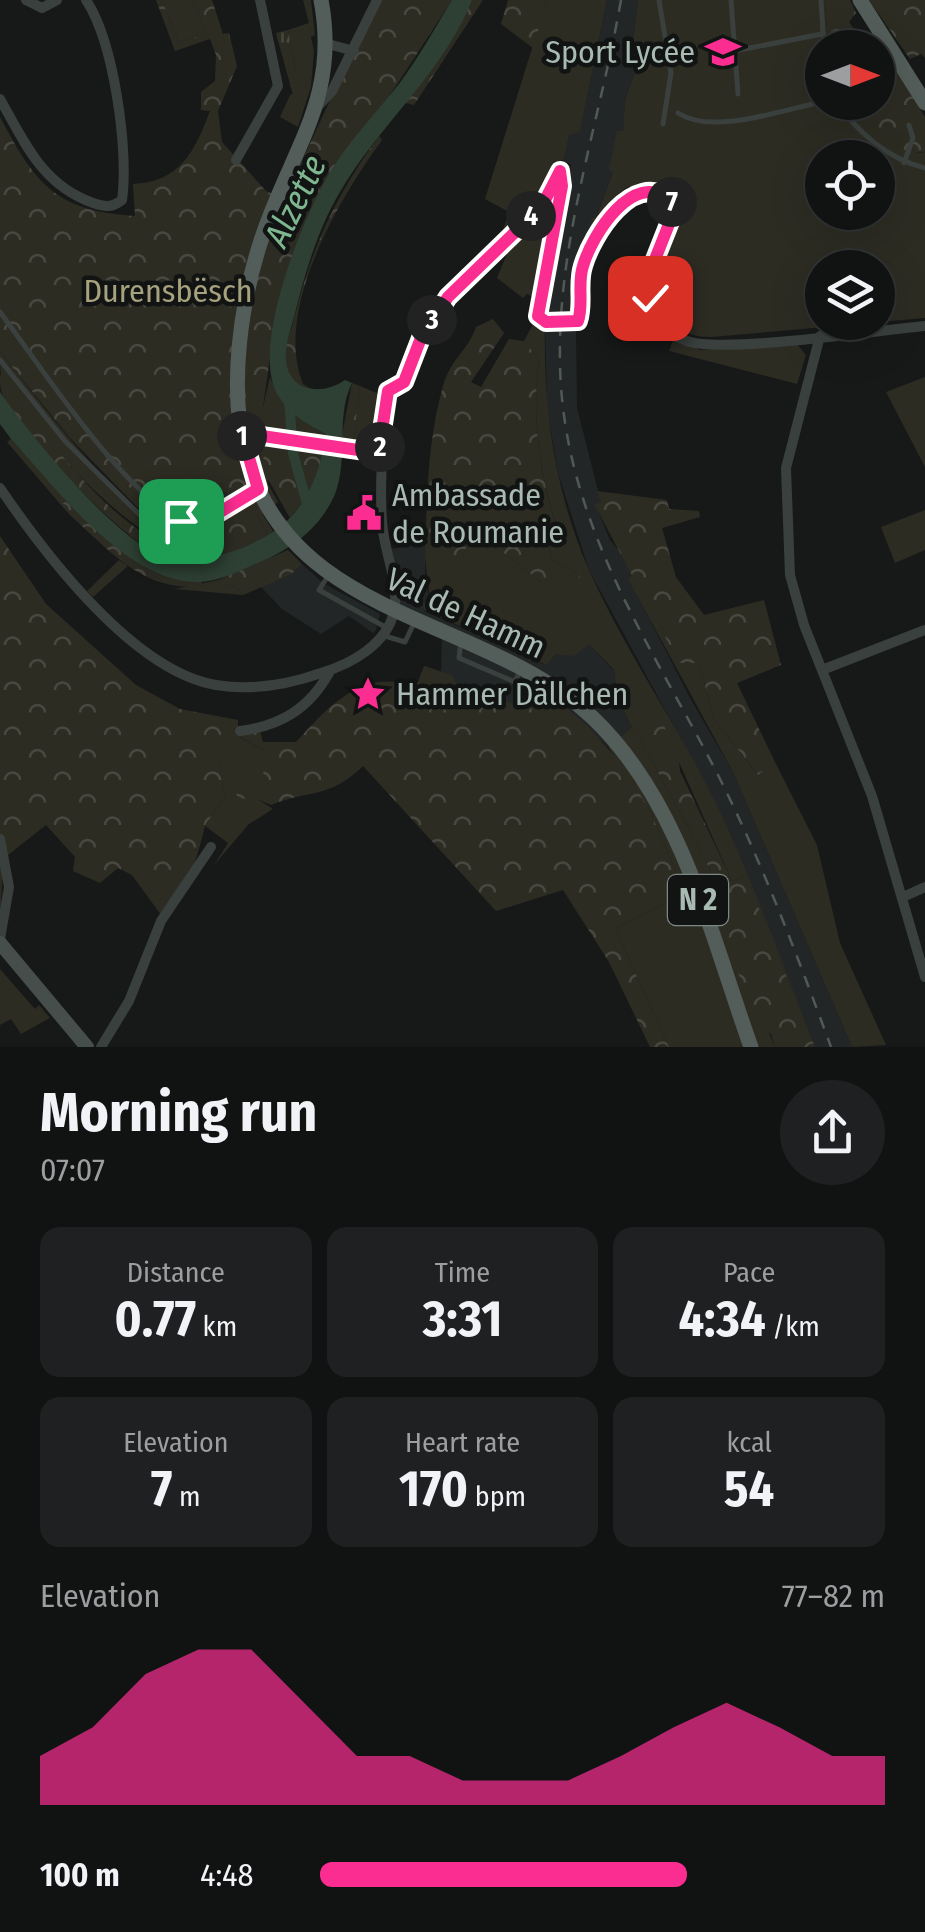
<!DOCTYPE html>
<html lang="en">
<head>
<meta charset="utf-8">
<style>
	:root { --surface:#111313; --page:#1e2021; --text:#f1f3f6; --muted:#9c9ea0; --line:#303233; --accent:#fb2d91 }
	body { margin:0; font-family:"Fira Sans Condensed",sans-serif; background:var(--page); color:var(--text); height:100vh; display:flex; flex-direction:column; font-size:38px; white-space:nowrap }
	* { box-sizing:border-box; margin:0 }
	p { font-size:32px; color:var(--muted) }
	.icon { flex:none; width:55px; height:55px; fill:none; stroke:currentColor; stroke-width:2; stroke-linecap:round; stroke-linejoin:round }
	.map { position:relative; height:1047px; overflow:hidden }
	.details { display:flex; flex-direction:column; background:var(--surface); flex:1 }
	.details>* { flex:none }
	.needle { width:65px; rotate:90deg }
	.buttons { position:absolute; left:805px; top:30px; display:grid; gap:20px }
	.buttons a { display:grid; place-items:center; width:90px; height:90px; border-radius:50%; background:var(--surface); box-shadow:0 10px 40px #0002,0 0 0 2px var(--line); font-size:50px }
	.pin { position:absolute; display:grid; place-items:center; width:85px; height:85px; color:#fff; margin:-42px; border-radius:20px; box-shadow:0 5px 15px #0006 }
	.km { position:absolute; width:50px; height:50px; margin:-25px; border-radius:50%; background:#222; color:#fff; font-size:28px; line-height:50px; text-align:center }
	.round { display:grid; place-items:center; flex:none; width:105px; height:105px; border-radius:52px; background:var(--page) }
	.overview { display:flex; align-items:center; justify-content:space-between; height:170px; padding:0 40px }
	h1 { font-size:55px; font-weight:700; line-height:75px }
	.metrics { display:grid; grid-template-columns:repeat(3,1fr); gap:15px; height:170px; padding:10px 40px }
	.metrics div { display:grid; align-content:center; border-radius:20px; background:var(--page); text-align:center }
	.metrics b { font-size:50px; font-weight:700 }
	.metrics small { font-size:28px; font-weight:400 }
	.metrics p { font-size:28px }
	.chart { height:280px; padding:20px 40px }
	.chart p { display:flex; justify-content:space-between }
	.chart svg { width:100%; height:180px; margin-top:10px; fill:var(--accent); opacity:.7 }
	ul { padding:0 40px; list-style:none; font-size:32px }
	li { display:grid; grid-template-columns:160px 120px 1fr; align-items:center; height:75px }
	li i { height:25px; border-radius:12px; background:var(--accent) }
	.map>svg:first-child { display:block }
	.built { fill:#232626 }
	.industrial { fill:url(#industrial-furrows) }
	.green { fill:#2c2c23; fill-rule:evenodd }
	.forest { fill:url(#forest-crowns) }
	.park { fill:url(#park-tufts) }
	.water { fill:#2e4033 }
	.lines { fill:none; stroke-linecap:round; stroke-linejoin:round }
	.canal { stroke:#2e4033; stroke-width:10 }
	.lane { stroke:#3a403e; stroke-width:5 }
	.street { stroke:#3a403e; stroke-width:10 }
	.secondary { stroke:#464e4b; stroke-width:14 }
	.primary { stroke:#535d5a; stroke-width:15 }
	.rail { stroke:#515956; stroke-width:2.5; stroke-dasharray:12 10; stroke-linecap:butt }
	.street-bridge { stroke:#3a403e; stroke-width:10 }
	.route-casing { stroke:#fff; stroke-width:20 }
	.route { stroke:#fb2d91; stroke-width:12 }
	.labels { text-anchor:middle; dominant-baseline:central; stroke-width:9; stroke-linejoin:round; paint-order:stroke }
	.shield { fill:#121414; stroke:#7b8883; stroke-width:2.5 }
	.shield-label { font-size:30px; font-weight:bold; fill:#a8bab2 }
	.poi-label { font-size:32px; fill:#a8bab2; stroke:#121414; text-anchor:start }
	.park-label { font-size:32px; fill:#a6a27e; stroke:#121414 }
	.street-label { font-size:32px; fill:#a8bab2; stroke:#121414 }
	.water-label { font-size:35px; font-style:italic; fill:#7eb690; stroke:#121414 }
</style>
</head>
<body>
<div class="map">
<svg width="925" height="1047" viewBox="0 0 925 1047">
	<defs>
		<pattern id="industrial-furrows" width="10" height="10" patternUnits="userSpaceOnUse" patternTransform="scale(2.5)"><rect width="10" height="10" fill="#232626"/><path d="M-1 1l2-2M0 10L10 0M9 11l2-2" fill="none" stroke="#404343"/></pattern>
		<pattern id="forest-crowns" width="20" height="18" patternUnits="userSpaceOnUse" patternTransform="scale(2.5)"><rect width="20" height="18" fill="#2c2c23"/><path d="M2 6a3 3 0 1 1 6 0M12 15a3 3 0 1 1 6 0" fill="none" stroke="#484841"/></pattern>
		<pattern id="park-tufts" width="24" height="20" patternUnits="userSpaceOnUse" patternTransform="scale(2.5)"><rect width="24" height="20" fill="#2c2c23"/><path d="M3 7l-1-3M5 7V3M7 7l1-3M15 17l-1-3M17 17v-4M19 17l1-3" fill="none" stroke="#484841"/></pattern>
	</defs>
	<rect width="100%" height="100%" fill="#171919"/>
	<!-- built -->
	<path class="built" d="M607,0H638L632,48L636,69L625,100L623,132L618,130L613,172L579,263L576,313L570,318V326L576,327L577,408L601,502L595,504L610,540L627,560L633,575L629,579L690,698L733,772L852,1047H815L714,800L589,570L558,473L547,407L545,325L571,164L563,162L569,136L580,130Z
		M426,542L425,578L430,599L424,611L545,665L556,654L589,644L614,671L616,685L612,689L632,727L608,747L544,689L522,679L513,705L458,688L452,675L441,672L442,629L394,610L387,550Z
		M302,564L323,583L380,614L376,630L373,633L349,616L321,634L282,609L261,587Z"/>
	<!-- industrial -->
	<path class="industrial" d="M179,484L206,485L242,499L213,516L206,512L181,521L159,505Z"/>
	<!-- green -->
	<path class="green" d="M162,0H193L205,33L179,43Z
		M303,0H311L315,35L311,37L314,51L311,87L298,127L280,117L290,95L307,85L296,73L288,30L309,23Z
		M547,0H607L580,131L569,136L564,159L554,164L553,179L559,171V226L547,316L543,311V292L540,300L527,294L523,298L497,278L511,244L502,233L509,212L485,199Z
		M638,0H825L828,47L822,48V102L844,103L856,121L919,153L925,152V318L878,322V268H822V322L872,323L711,337C697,337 685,334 674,325C627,286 691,240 676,197L654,186L632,190L629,186C603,202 599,225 586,249L592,218H596L613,172L609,170L617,130L623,131L625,100L636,69L632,48ZM822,158H878V212H822Z
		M534,322L545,325C543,408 555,493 589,570C624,649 676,723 715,801C753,881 783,964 815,1047L746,876L732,881L658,715L636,731C663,786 698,837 720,894L710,907L721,921L775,1047H669L615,928L685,893L650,811L608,747L632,727L612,689L616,685L614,670L589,644L574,656L556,654L546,665L424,610L423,605L430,599L425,557H463L467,545L499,549L541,582L579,575L552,560L548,540L560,536C540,476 531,423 539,359L524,341Z
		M673,340L701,350L796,343L806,355L797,384L669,351Z
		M0,352C38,399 111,498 161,525L170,524L171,517L177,519L175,532L196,526L181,521L206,512L213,516L258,489L239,405L263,407L270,377C282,405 299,420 326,434V439L273,430L268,484L278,502L263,515L273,531L268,536L257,514L178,536V548C131,539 20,420 1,375C0,369 0,359 0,352Z
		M925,377V467L886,392Z
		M360,386L379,394L373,437L368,443H348L354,437Z
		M11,439L67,500L61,505L7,442Z
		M925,510V550L895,563L881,527Z
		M119,560L128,566L93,597L87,591Z
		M633,575L679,663H699L714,719L757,774L775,762L817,845L840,943L886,1045L852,1047L733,772L628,579Z
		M218,580L221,585L236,587L243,595L175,589Z
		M519,688L554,698L587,725L513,705Z
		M239,737L267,752L266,772L256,798L273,809L249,824L214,865L228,843L205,826L225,796L219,763Z
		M199,849L190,878L161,915L132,875L181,850Z
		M0,969L35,1009L39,1005L50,1018L21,1034L11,1019L0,1025Z"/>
	<!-- forest -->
	<path class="forest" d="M156,0H162L179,43L205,33L193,0H212L223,34L229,33L237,66L218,111L222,142L266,191L284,199L377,0H452L302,230L277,307L263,407L256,412L240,406L259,489L242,499L206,485L179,484L160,505L171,517L170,524L161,525L137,507L70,438L0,352V117C36,185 56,211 135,216L133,184C180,182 195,151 210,111L201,110V92L215,81L216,55L210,39L175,51Z
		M472,0H483L414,105L406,103Z
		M508,0H547L533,48L501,24Z
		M825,0H850L856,13L849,22L866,47H828Z
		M869,0H925V58L921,54L910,59Z
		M878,58L888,73L895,69L925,117V152C889,155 864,134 844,103L878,102Z
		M379,136L382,140C339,199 273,310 303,384L315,391C303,386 290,382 286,368C282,355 289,336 293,323C310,251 335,196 379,136Z
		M493,319L504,333L471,382L481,387L509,339L524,341L539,359C531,423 540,476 560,537L548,541L552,560L579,575L586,589L541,582L499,549L467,545L463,557H425C427,499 427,443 443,386C451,358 468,351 476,327Z
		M0,374C37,424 114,536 178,547V536L190,535L245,503L257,514L268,536C236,552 194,569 158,554C119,537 23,434 3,396C0,389 0,382 0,374Z
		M352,383L360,386L354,438L348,443L342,435Z
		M271,442L324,449L313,489L290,518L260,465Z
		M597,491L667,500L669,509L699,511L700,517L662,528L676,577L704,615L764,600L781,665L737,683L775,762L758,775L714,719L699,663H679L594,504L601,502Z
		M67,500C104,536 147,580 202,582V586C145,593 111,552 72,517L61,505Z
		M0,536L46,604L136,685L180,709L238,720V732L260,731L263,742H296C330,704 365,667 416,687L424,666L452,675L459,688L587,725L623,766L650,811L685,893L615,928L669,1047H650L609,962L563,890L496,911L363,766C329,799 311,789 271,805L255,798L239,799L234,790L246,781H262L267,752L240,737L219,763L225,796L205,826L199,849L181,851L186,871L177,881H158L145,871L132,875L118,868L100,883L73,871L75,857L46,825L3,859L0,923Z
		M288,550L302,564L290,575L243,595L236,587L221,585L218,580Z
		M645,713L658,715L678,752L680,771L732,881L746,876L815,1047H775L771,1034L755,1024L721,921L710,907L720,894C698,837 663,786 636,731Z"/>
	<!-- park -->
	<path class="park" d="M288,30L296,73L308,78L307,85L293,95L276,33Z"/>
	<!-- water -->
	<path class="water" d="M452,0H472C445,69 384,121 346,182C319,224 306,269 294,317C289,336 280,359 291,376C303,394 328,392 345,380L352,383C335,417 349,458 335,494C320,529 291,549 258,563C239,571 221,581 200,582C127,584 56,488 11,439L0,424V392C27,431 118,544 163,555C198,564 229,555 259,540C303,518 319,480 326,434C308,425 291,415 279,397C248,352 303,217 329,174C348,142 376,113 399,84C419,57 435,28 452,0Z"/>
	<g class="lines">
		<!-- canal -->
		<path class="canal" d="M289,398L293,453L309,511"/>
		<!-- lane -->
		<path class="lane" d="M659,0L671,73L663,124
			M731,0L738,94
			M821,0L824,48
			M734,51L822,34
			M837,102C858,133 888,159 925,168
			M678,113C713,136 784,109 822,102
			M904,163L913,138L909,125
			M0,312C38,362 133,511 194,525
			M0,360L65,441L148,523C188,544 222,510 256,490
			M328,576L319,590L387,628
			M385,636L405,642L415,621
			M461,641L459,658L515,682L519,673"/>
		<!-- street -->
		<path class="street" d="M26,0L42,8L57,0
			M328,44L354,51
			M0,99C25,143 42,185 93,203C105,207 112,208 122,200C129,151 114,42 86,0
			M318,106L332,91L377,0
			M236,160L278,86L260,0
			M570,323L580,317C582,265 594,204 654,191L671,200L675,209C672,240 645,264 650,296C653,317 668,335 687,341C722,354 879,330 925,326
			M820,336L786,468L790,575L804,625L872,796L925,977
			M242,433L372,452L382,445
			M0,488C45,554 133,671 216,685C253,691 287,685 321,673C351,664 386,645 394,612C400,582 383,550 382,521C379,478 383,434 388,391L404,382L421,338L448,297L542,206L559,171L563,186L537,312L546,322
			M822,670L925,630
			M240,731C281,726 310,708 330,671
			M0,839L9,887L0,939
			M903,897L925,887
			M101,1047L129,1001L161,921L211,847"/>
		<!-- secondary -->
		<path class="secondary" d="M0,943L87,1047"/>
		<!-- primary -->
		<path class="primary" d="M321,0C339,94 295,145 265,229C241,296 227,390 247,459C295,622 483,615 592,717C681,801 711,936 751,1047
			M860,0L925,103"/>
		<!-- rail -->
		<path class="rail" d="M621,0C600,121 557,241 560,364C563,521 649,641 718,775C762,862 797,955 831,1047"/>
		<!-- street-bridge -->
		<path class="street-bridge" d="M546,322L570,323"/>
	</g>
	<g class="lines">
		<defs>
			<path id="route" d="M181,521L197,526L258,489L242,433L372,452L379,450L388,391L404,382L421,338L448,297L542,206L560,171L562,186L538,316L546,322L578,321C584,304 577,284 583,266C592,235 633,169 671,200L675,209L652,267L650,298"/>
		</defs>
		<!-- route casing -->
		<use href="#route" class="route-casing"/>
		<!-- route -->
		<use href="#route" class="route"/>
	</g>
	<!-- icons -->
	<defs>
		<symbol id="school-bare" viewBox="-9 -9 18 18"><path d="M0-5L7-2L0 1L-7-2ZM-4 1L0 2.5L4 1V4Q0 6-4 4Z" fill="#fb2d91" stroke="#121414" stroke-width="2.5" paint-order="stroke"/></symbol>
		<symbol id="civic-bare" viewBox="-9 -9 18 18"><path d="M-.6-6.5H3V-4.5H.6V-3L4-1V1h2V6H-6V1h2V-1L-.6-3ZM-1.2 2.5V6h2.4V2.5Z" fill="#fb2d91" stroke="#121414" stroke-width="2.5" paint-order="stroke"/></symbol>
		<symbol id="sight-bare" viewBox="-9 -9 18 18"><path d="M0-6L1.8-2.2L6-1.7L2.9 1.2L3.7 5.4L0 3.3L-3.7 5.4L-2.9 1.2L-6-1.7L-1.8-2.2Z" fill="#fb2d91" stroke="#121414" stroke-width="2.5" paint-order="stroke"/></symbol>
	</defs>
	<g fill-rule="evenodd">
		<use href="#school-bare" x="698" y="27" width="50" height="50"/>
		<use href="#civic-bare" x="339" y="488" width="50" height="50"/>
		<use href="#sight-bare" x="343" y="669" width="50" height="50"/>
	</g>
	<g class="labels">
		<!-- shield labels -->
		<rect class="shield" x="668" y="875" width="60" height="50" rx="8"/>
		<g class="shield-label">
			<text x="698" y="900">N 2</text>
		</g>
		<!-- poi labels -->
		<g class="poi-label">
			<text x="695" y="52" text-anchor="end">Sport Lycée</text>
			<text x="392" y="495">Ambassade<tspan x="392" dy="37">de Roumanie</tspan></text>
			<text x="396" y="694">Hammer Dällchen</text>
		</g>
		<!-- park labels -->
		<g class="park-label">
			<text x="168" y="291">Durensbësch</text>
		</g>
		<!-- street labels -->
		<g class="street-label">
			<text transform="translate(466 613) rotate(25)">Val de Hamm</text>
		</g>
		<!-- water labels -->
		<g class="water-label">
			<text transform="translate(295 201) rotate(-64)">Alzette</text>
		</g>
	</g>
</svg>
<div class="buttons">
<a><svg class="needle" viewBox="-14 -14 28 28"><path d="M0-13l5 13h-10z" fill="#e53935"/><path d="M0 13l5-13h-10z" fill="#9c9ea0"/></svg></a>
<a><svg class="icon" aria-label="locate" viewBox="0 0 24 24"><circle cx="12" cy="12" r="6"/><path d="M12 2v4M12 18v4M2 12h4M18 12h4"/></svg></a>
<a><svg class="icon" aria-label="layers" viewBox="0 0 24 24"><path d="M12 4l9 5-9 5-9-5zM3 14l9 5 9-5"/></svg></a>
</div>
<div class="pin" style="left:181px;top:521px;background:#1e9e55"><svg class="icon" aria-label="arrive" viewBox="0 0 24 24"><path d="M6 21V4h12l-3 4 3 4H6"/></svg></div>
<div class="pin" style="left:650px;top:298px;background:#d93025"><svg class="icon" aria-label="check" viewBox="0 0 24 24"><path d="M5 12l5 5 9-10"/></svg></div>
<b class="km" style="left:242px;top:436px">1</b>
<b class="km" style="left:380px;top:447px">2</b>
<b class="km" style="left:432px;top:320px">3</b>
<b class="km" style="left:531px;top:216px">4</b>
<b class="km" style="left:672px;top:202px">7</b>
</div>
<section class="details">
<div class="overview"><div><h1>Morning run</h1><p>07:07</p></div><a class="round"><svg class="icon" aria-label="share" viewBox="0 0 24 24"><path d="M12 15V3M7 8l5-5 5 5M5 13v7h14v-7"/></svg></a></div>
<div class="metrics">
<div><p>Distance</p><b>0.77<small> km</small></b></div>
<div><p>Time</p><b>3:31</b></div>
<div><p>Pace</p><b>4:34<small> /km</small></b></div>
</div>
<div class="metrics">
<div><p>Elevation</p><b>7<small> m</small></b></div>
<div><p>Heart rate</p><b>170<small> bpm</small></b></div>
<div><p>kcal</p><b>54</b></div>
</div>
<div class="chart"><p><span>Elevation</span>77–82 m</p>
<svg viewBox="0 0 160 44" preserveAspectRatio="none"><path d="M0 44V32L10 25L20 12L30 6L40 6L50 19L60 32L70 32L80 38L90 38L100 38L110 32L120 25L130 19L140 25L150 32L160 32V44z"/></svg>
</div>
<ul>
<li><b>100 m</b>4:48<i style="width:65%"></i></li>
</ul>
</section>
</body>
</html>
